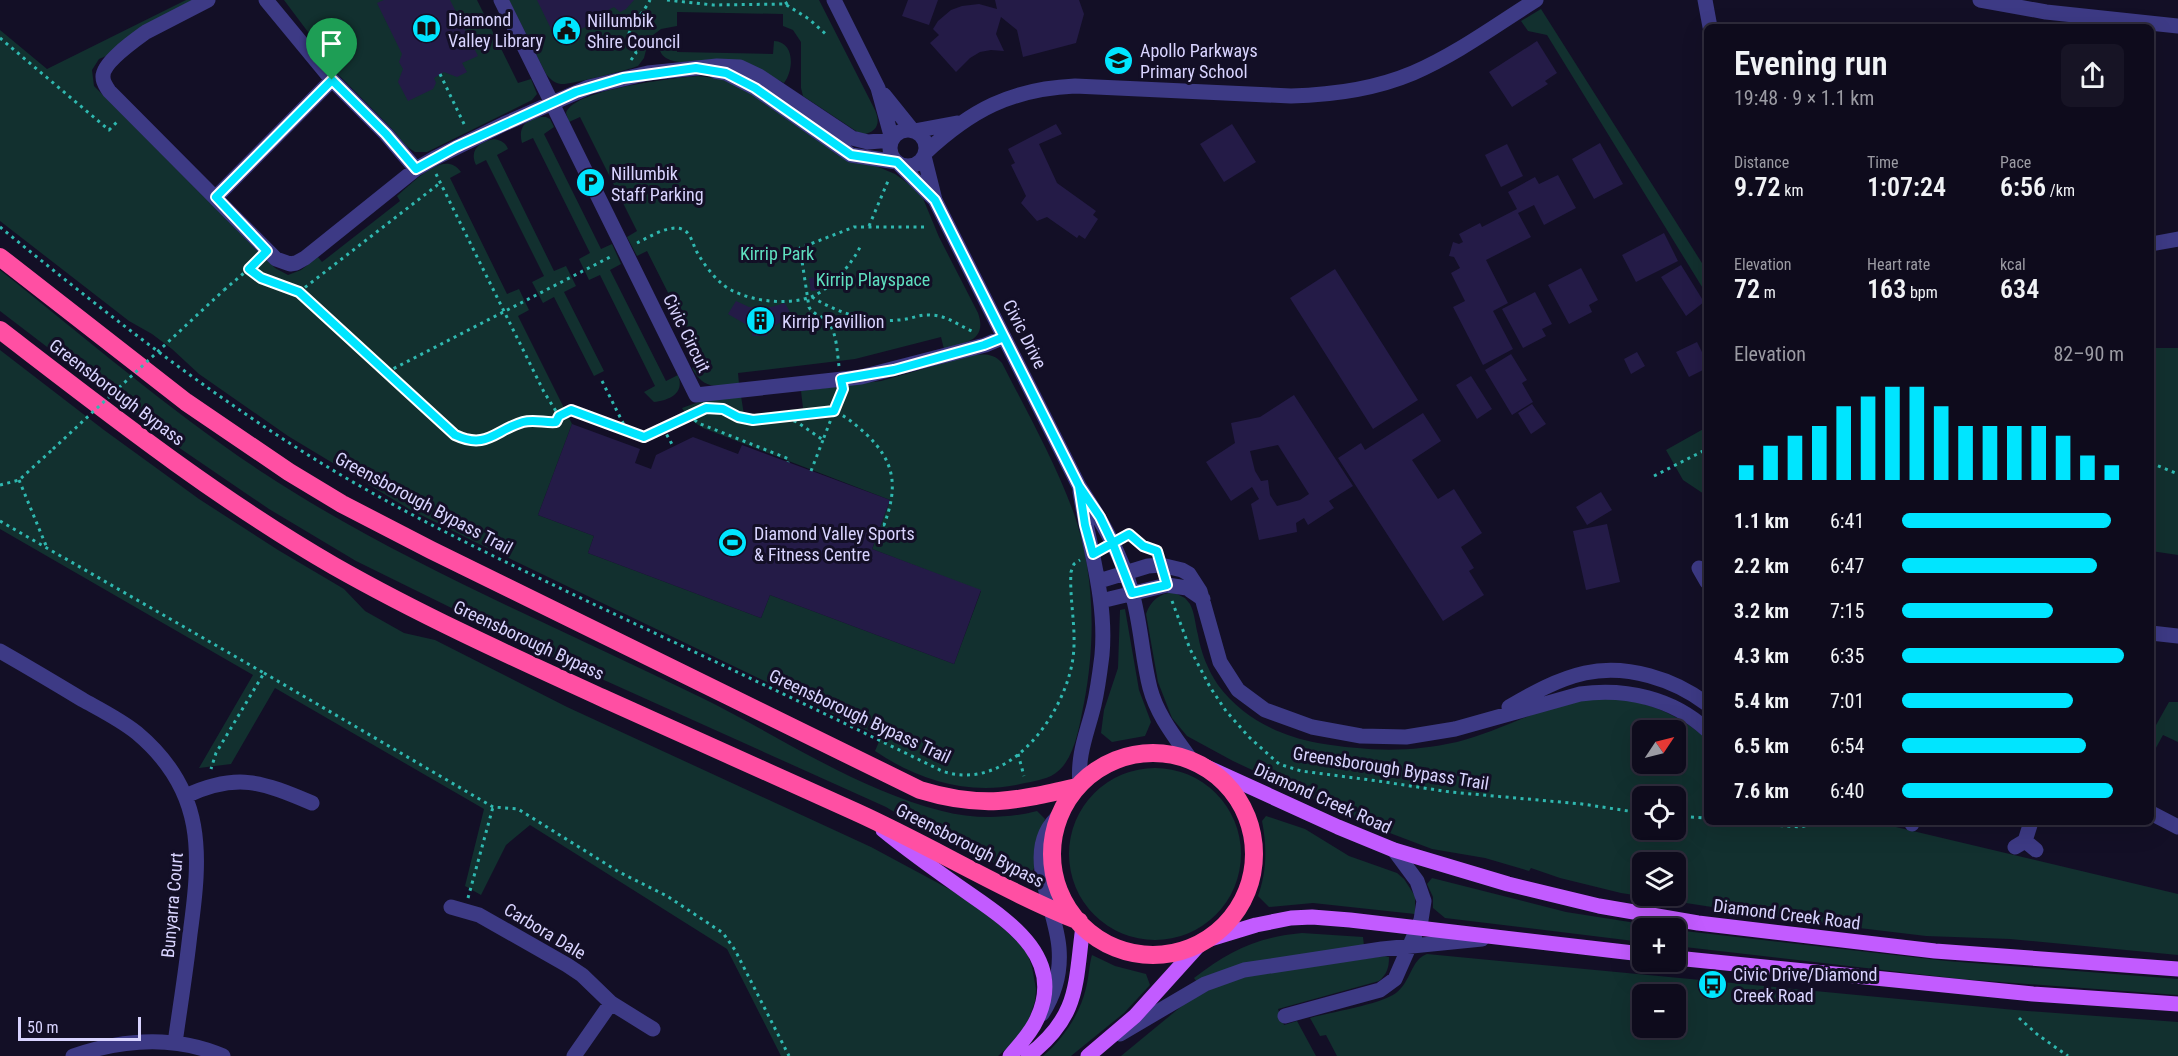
<!DOCTYPE html>
<html lang="en">
<head>
<meta charset="utf-8">
<style>
	:root { --surface:#0e0b1c; --page:#171425; --text:#f1f3f6; --muted:#9b9ba3; --line:#2e2b3b; --accent:#00e5ff }
	body { margin:0; font-family:"Roboto Condensed",sans-serif; background:var(--page); color:var(--text); height:100vh; display:flex; flex-direction:column; font-size:22px; white-space:nowrap }
	* { box-sizing:border-box; margin:0 }
	p { font-size:20px; color:var(--muted) }
	.icon { flex:none; width:33px; height:33px; fill:none; stroke:currentColor; stroke-width:2; stroke-linecap:round; stroke-linejoin:round }
	.map { position:relative; flex:1; overflow:hidden }
	.drawer { position:absolute; left:1704px; top:24px; width:450px; height:801px; display:flex; flex-direction:column; background:var(--surface); border-radius:9px; box-shadow:0 6px 24px #0002,0 0 0 2px var(--line) }
	.drawer>* { flex:none }
	.needle { width:39px; rotate:55deg }
	.tools { position:absolute; left:1632px; top:720px; display:grid; gap:12px }
	.tools a { display:grid; place-items:center; width:54px; height:54px; border-radius:9px; background:var(--surface); box-shadow:0 6px 24px #0002,0 0 0 2px var(--line); font-size:30px }
	.scale { position:absolute; left:18px; bottom:15px; width:123px; box-sizing:border-box; padding-left:6px; border:3px solid #d9d4ff; border-top:0; font-size:16px; line-height:21px; white-space:nowrap; color:#d9d4ff; -webkit-text-stroke:4px #130f26; paint-order:stroke }
	.pin { position:absolute; display:grid; place-items:center; width:51px; height:51px; color:#fff; margin:-62px -26px; border-radius:50% 50% 50% 0; rotate:-45deg; box-shadow:0 0 6px #0007 }
	.pin .icon { rotate:45deg }
	.round { display:grid; place-items:center; flex:none; width:63px; height:63px; border-radius:9px; background:var(--page) }
	.summary { display:flex; align-items:center; justify-content:space-between; height:102px; padding:0 30px }
	h1 { font-size:33px; font-weight:600; line-height:45px }
	.metrics { display:grid; grid-template-columns:repeat(3,1fr); gap:9px; height:102px; padding:6px 30px }
	.metrics div { display:grid; align-content:center }
	.metrics b { font-size:26px; font-weight:600 }
	.metrics small { font-size:16px; font-weight:400 }
	.metrics p { font-size:16px }
	.chart { height:168px; padding:12px 30px }
	.chart p { display:flex; justify-content:space-between }
	.chart svg { width:100%; height:108px; margin-top:6px; stroke:var(--accent); stroke-width:6 }
	ul { padding:0 30px; list-style:none; font-size:20px }
	li { display:grid; grid-template-columns:96px 72px 1fr; align-items:center; height:45px }
	li i { height:15px; border-radius:8px; background:var(--accent) }
	.map>svg:first-child { display:block }
	.green { fill:#12302f; fill-rule:evenodd }
	.building { fill:#241b47; fill-rule:evenodd }
	.lines { fill:none; stroke-linecap:round; stroke-linejoin:round }
	.path { stroke:#2fb8b0; stroke-width:3; stroke-dasharray:3 4.5; stroke-linecap:butt }
	.minor { stroke:#3d3a85; stroke-width:15 }
	.major { stroke:#c25bff; stroke-width:15 }
	.highway { stroke:#ff4fa3; stroke-width:18 }
	.path-bridge { stroke:#2fb8b0; stroke-width:3; stroke-dasharray:3 4.5; stroke-linecap:butt }
	.route-casing { stroke:#fff; stroke-width:12 }
	.route { stroke:#00e5ff; stroke-width:8 }
	.labels { text-anchor:middle; dominant-baseline:central; stroke-width:6; stroke-linejoin:round; paint-order:stroke }
	.poi-label { font-size:18px; fill:#d9d4ff; stroke:#130f26; text-anchor:start }
	.park-label { font-size:18px; fill:#5fe0c0; stroke:#130f26 }
	.street-label { font-size:18px; fill:#d9d4ff; stroke:#130f26 }
</style>
</head>
<body>
<div class="map">
<svg width="2178" height="1056" viewBox="0 0 2178 1056">
	<rect width="100%" height="100%" fill="#130f26"/>
	<!-- green -->
	<path class="green" d="M186,0H200L116,52L99,59L92,70L94,86L275,268L288,275L301,270L318,257L322,262L400,201L397,196C413,183 444,148 461,172L450,178L507,294L519,289L529,310L518,316L572,424L538,515L594,536L588,553L761,618L770,595L954,664L981,591L872,549L890,500L703,428L689,419L682,408L699,402L741,396L744,415L803,408L801,391L881,381L972,355C984,354 994,353 1002,363C1027,412 1054,460 1073,511C1095,571 1096,641 1084,703C1079,726 1075,764 1051,776C1040,781 1028,782 1016,785C966,795 916,779 875,751L881,737L475,542L409,509L288,436L199,374L172,349L152,334L129,321L0,221V30L47,69Z
		M284,0H477L518,83L531,79L537,94L532,100L427,152H415L406,146L393,130L315,51L307,40L311,36Z
		M509,0H819L875,110C881,124 877,132 862,135L803,96L801,88V42L793,30L783,26V14L677,12V26L661,29L649,38L644,58L638,66C628,70 569,85 561,84C554,83 550,79 546,74Z
		M1541,9L1707,271V295L1547,35L1528,31L1521,21Z
		M677,37V52L773,54L774,41C795,42 794,70 784,83C764,72 745,62 722,60C705,58 681,67 666,58C661,55 660,51 659,46L667,39Z
		M698,76L731,80L876,166L895,174L913,187L922,196L939,237L978,313C988,341 964,343 944,349L941,337L855,359L738,373L739,384C718,386 704,391 692,368L703,362L647,251L637,256L627,237L637,231L580,117L569,122L566,113C574,89 674,78 698,76Z
		M546,117L550,119L554,127L544,134L601,249L612,244L621,264L610,270L666,381L678,375C685,393 670,400 654,402L644,392L655,386L600,275L589,280L579,259L590,253L533,138L522,143C517,125 529,116 546,117Z
		M494,139C501,140 506,143 508,149L497,155L554,271L566,266L576,286L564,292L604,371L594,376L554,297L543,303L532,282L544,276L486,160L476,165C469,150 479,142 494,139Z
		M0,270C87,339 172,413 265,474C399,562 556,626 700,697C780,736 855,789 942,811C973,819 1006,819 1037,811L1045,819C1038,839 1041,861 1029,877C979,858 931,835 886,807L535,649L356,561L269,509L178,447L0,311Z
		M2151,348H2178V555L2151,551Z
		M0,350L104,430L199,499L278,550L344,589L365,611L404,633L435,640L567,707L871,847L951,890L988,914L1020,944L1028,955L1032,967L1036,989L1035,1001L1028,1022L1013,1043L998,1056H781L727,949L530,825L506,845L481,895L465,886L484,809L275,688L231,764L199,768L253,675L0,529Z
		M1707,427V496L1683,480L1666,450Z
		M1173,592L1185,598L1190,604C1195,614 1195,624 1198,635C1201,653 1208,670 1218,685C1242,717 1278,736 1318,743C1367,751 1408,753 1457,742C1494,733 1527,714 1564,704C1615,689 1668,705 1707,739V822H1888L1896,827L2178,894V955L2010,939L1926,936L1809,922L1621,893L1560,878L1531,868L1529,871L1485,858L1432,849L1374,827L1233,761L1187,736L1172,718L1158,682L1146,614C1151,600 1159,594 1173,592ZM1642,730H1676V764H1642ZM1642,796H1676V830H1642ZM1642,862H1676V896H1642Z
		M1125,609L1139,690L1151,722L1145,736L1112,742L1101,733L1104,710L1118,668L1120,610Z
		M2169,702H2178V742L2163,735L2151,757V734Z
		M1069 854a86 86 0 1 1 172 0a86 86 0 1 1-172 0Z
		M1266,816L1305,829L1349,856L1397,873L1404,879L1415,896V914L1313,903L1269,907L1258,896C1267,871 1267,847 1262,821Z
		M1432,878L1566,912L1668,928H1642V942L1445,918L1433,908V897L1427,884Z
		M1676,930L1947,961L2178,979V995L1960,979L1676,946Z
		M1302,933L1363,937L1364,946L1197,982L1194,978C1229,951 1258,937 1302,933Z
		M1427,954L2015,1010L2178,1022V1056H1337L1326,1035L1320,1036L1310,1018C1331,1012 1379,1005 1396,993C1411,982 1411,959 1427,954ZM1642,994H1676V1028H1642Z
		M1092,955L1115,966L1146,974L1150,985L1124,1013L1071,1056H1043C1063,1039 1080,1014 1086,988C1089,977 1089,965 1092,955Z
		M1384,956L1389,957C1389,968 1387,974 1379,981L1278,1009L1284,1025L1297,1021L1316,1056H1121L1189,1000L1234,978Z"/>
	<!-- building -->
	<path class="building" d="M384,0H450L478,56L462,63L467,72L457,77L444,72L434,78L436,83L433,89L408,101L398,82L403,69L399,62L402,54L377,3Z
		M537,0H634L626,9L620,12L614,7L601,14L603,18L557,41Z
		M908,0H938L929,25L902,16Z
		M995,0H1079L1084,14L1076,43L1023,57L1017,30L1001,17L996,34L1004,51L991,50L980,52L970,58L956,72L930,43L939,35L933,29L938,21L951,10L962,6L979,4L997,9Z
		M1537,41L1557,73L1545,81L1548,84L1512,107L1489,72Z
		M1056,124L1062,134L1039,144L1057,183L1096,211L1093,215L1098,219L1085,239L1079,235L1077,238L1047,217L1037,221L1021,203L1026,196L1011,165L1015,163L1008,149Z
		M1232,124L1256,162L1224,182L1200,144Z
		M1600,143L1623,184L1594,199L1572,159Z
		M1507,144L1523,176L1501,187L1485,155Z
		M1558,175L1576,208L1544,225L1534,205L1518,213L1531,237L1486,260L1508,303L1493,311L1513,349L1483,365L1453,307L1465,301L1451,273L1460,268L1454,257L1449,256L1453,242L1459,244L1463,242L1459,234L1480,223L1482,227L1517,209L1508,192L1535,177L1539,184Z
		M1664,233L1678,261L1636,282L1622,255Z
		M1681,265L1704,302L1686,316L1661,277Z
		M1581,268L1598,300L1589,305L1592,312L1569,324L1548,285Z
		M1335,269L1418,400L1373,429L1290,298Z
		M818,277L820,290L811,291L809,278Z
		M1535,292L1552,324L1542,329L1546,336L1523,348L1502,309Z
		M736,301L749,307H771L785,303L792,316L772,327H767V336H752V326L747,325L728,314Z
		M1697,342L1707,362V368L1689,377L1676,352Z
		M1637,352L1645,366L1631,374L1624,359Z
		M1511,354L1527,380L1522,383L1533,402L1512,415L1485,370Z
		M1471,376L1492,409L1477,419L1456,385Z
		M1294,395L1353,486L1329,501L1334,508L1308,525L1304,518L1296,523L1297,532L1259,540L1251,504L1259,499L1252,487L1231,501L1206,462L1235,443L1231,423L1260,417ZM1278,445L1309,494L1300,500L1277,506L1270,495L1268,480L1261,481L1255,471L1250,451Z
		M1532,404L1546,424L1531,434L1518,413Z
		M1423,413L1441,441L1412,460L1438,499L1454,489L1482,533L1461,547L1474,568L1469,571L1484,595L1443,621L1338,458L1361,443L1365,450Z
		M572,424L640,449L635,463L651,469L656,455L693,437L738,454L742,445L890,500L872,549L981,590L954,664L770,595L761,618L588,553L594,536L538,515Z
		M1601,492L1612,510L1587,525L1576,507Z
		M1607,524L1620,582L1586,590L1573,531Z"/>
	<g class="lines">
		<!-- path -->
		<path class="path" d="M667,0L713,5L785,4L809,19L828,36
			M785,4L791,0
			M601,14L607,17L613,14L630,31
			M0,38L109,130L117,122
			M631,60L636,53C634,48 630,44 628,39C626,32 646,9 650,0
			M440,74L465,126
			M436,174L544,392L559,416
			M869,226L888,181
			M0,227C110,317 224,406 346,478C430,527 518,568 606,610C718,663 831,716 942,771C1006,793 1061,720 1072,664C1078,633 1069,602 1071,572L1074,564L1080,560
			M637,243C649,237 671,223 684,230C692,235 693,246 698,254C704,264 712,275 721,283C741,301 788,307 813,296C830,289 852,264 860,247
			M249,269L261,278L299,292L448,429C479,456 494,431 523,422C534,419 545,423 556,422L559,416L571,410L627,431
			M224,290L257,262
			M299,292L440,183
			M812,297C838,313 868,323 898,320C909,320 919,314 930,315C947,315 959,326 974,332
			M839,366C837,352 837,333 828,322C823,316 813,315 809,307L800,248L854,227H924
			M387,372L612,256
			M602,381L627,431L644,437L700,411
			M721,409L745,419H789L797,422L823,440L840,396
			M689,415L698,423L789,459L788,462
			M784,417C795,416 827,410 835,412C845,415 857,426 865,433C896,462 898,487 884,525L881,524
			M663,428L673,446
			M2151,463L2178,474
			M811,471L823,440
			M1654,476L1707,449
			M19,480L47,548
			M0,485L19,480L53,449
			M0,521L264,673L216,753L211,769
			M1126,536L1129,534L1150,549
			M1172,601L1190,649L1210,687L1226,711L1249,737L1279,764L1301,771L1378,781L1450,792L1582,804L1642,813
			M264,673L493,807L518,809L619,872L667,896L723,933L735,950L789,1056
			M1018,754L1024,776
			M1676,816L1707,818
			M1735,822L1800,827L1822,822
			M468,898L493,807
			M2019,1018L2038,1035L2068,1056"/>
		<!-- minor -->
		<path class="minor" d="M208,0L146,32C135,40 102,63 103,77C103,83 106,86 109,91L276,259L290,264L296,263L305,258L416,169L435,158L504,124L589,87L648,73L717,66L740,67L759,76L852,138L868,142L892,140
			M266,0L332,80L386,134L416,169
			M501,0L696,395L861,377L985,345L1004,337
			M834,0L878,88L892,139
			M1705,0L1710,27
			M1980,0L2046,12L2178,26
			M715,71L726,73L755,88L851,155L897,162
			M884,95L913,131
			M890 148a18 18 0 1 1 36 0a18 18 0 1 1-36 0Z
			M914,131L957,123
			M925,153C971,110 1011,89 1075,86L1291,96C1332,95 1375,89 1413,73C1457,54 1496,25 1536,0
			M924,156L935,200L1079,486C1101,520 1122,555 1132,593C1141,624 1142,657 1150,688C1157,715 1175,737 1191,760
			M898,163L935,200
			M216,197L332,80
			M2151,244L2178,239
			M1699,568L1707,582
			M1099,581L1148,566L1161,565L1182,570L1189,574L1200,591L1220,662L1238,690L1265,710L1312,727L1361,736L1406,737L1455,729L1580,694C1626,688 1672,698 1707,730
			M1101,601L1167,585L1187,588L1203,599
			M2151,633L2178,636
			M0,651C28,667 55,683 83,700C101,710 121,720 137,733C206,791 201,854 190,934C186,971 180,1007 175,1043
			M1509,707C1533,693 1558,679 1585,673C1627,664 1674,679 1707,704
			M1080,785C1077,754 1087,734 1094,705C1098,688 1100,671 1102,655C1107,599 1089,547 1080,492
			M186,796C237,772 262,782 312,803
			M2151,813L2178,827
			M1911,822L1912,824
			M2025,841L2031,822
			M2015,847L2025,841L2036,850
			M451,907L479,915L567,965L582,975L611,1003L653,1029
			M1042,1014C1055,994 1061,972 1059,948C1056,906 1019,848 1061,814
			M1285,1016L1380,990L1395,979L1421,920L1424,901L1417,881L1394,850
			M1120,1034L1205,984L1244,970L1382,949L1482,939
			M73,1056C123,1039 174,1035 223,1056
			M574,1056L611,1003"/>
		<!-- major -->
		<path class="major" d="M1200,764L1338,827L1394,850L1508,884L1599,906L1698,923L1935,951L2178,969
			M883,830C911,853 941,874 971,895C1013,924 1065,960 1037,1019C1031,1033 1020,1044 1010,1056
			M1210,939L1256,925L1291,918L1312,917L1350,920L1642,954
			M1676,958L2033,994L2178,1004
			M1028,1056C1080,1016 1075,984 1083,926
			M1088,1056L1135,1016L1200,944"/>
		<!-- highway -->
		<path class="highway" d="M0,257L186,402L289,472L342,504L431,550L920,790C982,809 1016,801 1077,787
			M0,330C108,413 216,498 334,566C422,616 515,658 607,700C690,737 773,775 856,812C931,846 1002,890 1079,921
			M1052 854a101 101 0 1 1 202 0a101 101 0 1 1-202 0Z"/>
		<!-- path-bridge -->
		<path class="path-bridge" d="M53,449L224,290"/>
	</g>
	<g class="lines">
		<defs>
			<path id="route" d="M332,80L216,197L267,251L249,269L261,278L299,292L455,435C487,450 495,430 523,422C534,419 545,423 556,422L559,416L571,410L644,437L706,408L723,409L738,417L753,420L834,411L843,389L841,379L894,370L984,345L1004,337L1079,486L1085,525L1093,554L1129,534L1143,546L1157,551L1167,585L1132,593L1113,544L1100,517L1079,486L935,200L897,162L851,155L755,88L726,73L696,68L623,78L576,92L456,147L416,169L386,134L332,80"/>
		</defs>
		<!-- route casing -->
		<use href="#route" class="route-casing"/>
		<!-- route -->
		<use href="#route" class="route"/>
	</g>
	<!-- icons -->
	<defs>
		<symbol id="library-disc" viewBox="-11 -11 22 22"><circle r="9.5" fill="#00e5ff" stroke="#130f26"/><path d="M-6-4Q-3-5.5-.7-3.5V5Q-3 3-6 4ZM6-4Q3-5.5 .7-3.5V5Q3 3 6 4Z" fill="#111"/></symbol>
		<symbol id="civic-disc" viewBox="-11 -11 22 22"><circle r="9.5" fill="#00e5ff" stroke="#130f26"/><path d="M-.6-6.5H3V-4.5H.6V-3L4-1V1h2V6H-6V1h2V-1L-.6-3ZM-1.2 2.5V6h2.4V2.5Z" fill="#111"/></symbol>
		<symbol id="school-disc" viewBox="-11 -11 22 22"><circle r="9.5" fill="#00e5ff" stroke="#130f26"/><path d="M0-5L7-2L0 1L-7-2ZM-4 1L0 2.5L4 1V4Q0 6-4 4Z" fill="#111"/></symbol>
		<symbol id="parking-disc" viewBox="-11 -11 22 22"><circle r="9.5" fill="#00e5ff" stroke="#130f26"/><path d="M-3.5-5.5H1a3.5 3.5 0 0 1 0 7H-1V5.5H-3.5ZM-1-3.4V-.6H.8a1.4 1.4 0 0 0 0-2.8Z" fill="#111"/></symbol>
		<symbol id="building-disc" viewBox="-11 -11 22 22"><circle r="9.5" fill="#00e5ff" stroke="#130f26"/><path d="M-4-6H4V6H1V3H-1V6H-4ZM-2.5-4.3h1.7v1.8h-1.7ZM.8-4.3h1.7v1.8H.8ZM-2.5-1h1.7V.8h-1.7ZM.8-1h1.7V.8H.8Z" fill="#111"/></symbol>
		<symbol id="stadium-disc" viewBox="-11 -11 22 22"><circle r="9.5" fill="#00e5ff" stroke="#130f26"/><path d="M0-5a6.5 5 0 1 0 0 10a6.5 5 0 1 0 0-10ZM-3.5-1.8h7v3.6h-7Z" fill="#111"/></symbol>
		<symbol id="bus-disc" viewBox="-11 -11 22 22"><circle r="9.5" fill="#00e5ff" stroke="#130f26"/><path d="M-5-6H5V4H4V6H2V4H-2V6H-4V4H-5ZM-3.5-4V0h7V-4ZM-3.5 1.2v1.5H-2V1.2ZM2 1.2v1.5H3.5V1.2Z" fill="#111"/></symbol>
	</defs>
	<g fill-rule="evenodd">
		<use href="#library-disc" x="410" y="12" width="33" height="33"/>
		<use href="#civic-disc" x="550" y="14" width="33" height="33"/>
		<use href="#school-disc" x="1102" y="44" width="33" height="33"/>
		<use href="#parking-disc" x="574" y="166" width="33" height="33"/>
		<use href="#building-disc" x="744" y="304" width="33" height="33"/>
		<use href="#stadium-disc" x="716" y="526" width="33" height="33"/>
		<use href="#bus-disc" x="1696" y="968" width="33" height="33"/>
	</g>
	<g class="labels">
		<!-- poi labels -->
		<g class="poi-label">
			<text x="448" y="19">Diamond<tspan x="448" dy="21">Valley Library</tspan></text>
			<text x="587" y="20">Nillumbik<tspan x="587" dy="21">Shire Council</tspan></text>
			<text x="1140" y="50">Apollo Parkways<tspan x="1140" dy="21">Primary School</tspan></text>
			<text x="611" y="173">Nillumbik<tspan x="611" dy="21">Staff Parking</tspan></text>
			<text x="782" y="321">Kirrip Pavillion</text>
			<text x="754" y="533">Diamond Valley Sports<tspan x="754" dy="21">&amp; Fitness Centre</tspan></text>
			<text x="1733" y="974">Civic Drive/Diamond<tspan x="1733" dy="21">Creek Road</tspan></text>
		</g>
		<!-- park labels -->
		<g class="park-label">
			<text x="777" y="253">Kirrip Park</text>
			<text x="873" y="279">Kirrip Playspace</text>
		</g>
		<!-- street labels -->
		<g class="street-label">
			<text transform="translate(687 333) rotate(64)">Civic Circuit</text>
			<text transform="translate(1025 334) rotate(63)">Civic Drive</text>
			<text transform="translate(117 392) rotate(37)">Greensborough Bypass</text>
			<text transform="translate(424 503) rotate(28)">Greensborough Bypass Trail</text>
			<text transform="translate(529 640) rotate(25)">Greensborough Bypass</text>
			<text transform="translate(860 716) rotate(25)">Greensborough Bypass Trail</text>
			<text transform="translate(1391 768) rotate(9)">Greensborough Bypass Trail</text>
			<text transform="translate(1323 798) rotate(24)">Diamond Creek Road</text>
			<text transform="translate(970 845) rotate(27)">Greensborough Bypass</text>
			<text transform="translate(172 905) rotate(-85)">Bunyarra Court</text>
			<text transform="translate(1787 914) rotate(7)">Diamond Creek Road</text>
			<text transform="translate(545 931) rotate(31)">Carbora Dale</text>
		</g>
	</g>
</svg>
<div class="tools">
<a><svg class="needle" viewBox="-14 -14 28 28"><path d="M0-13l5 13h-10z" fill="#e53935"/><path d="M0 13l5-13h-10z" fill="#9b9ba3"/></svg></a>
<a><svg class="icon" aria-label="locate" viewBox="0 0 24 24"><circle cx="12" cy="12" r="6"/><path d="M12 2v4M12 18v4M2 12h4M18 12h4"/></svg></a>
<a><svg class="icon" aria-label="layers" viewBox="0 0 24 24"><path d="M12 4l9 5-9 5-9-5zM3 14l9 5 9-5"/></svg></a>
<a>+</a>
<a>−</a>
</div>
<div class="scale">50 m</div>
<div class="pin" style="left:332px;top:80px;background:#1e9e55"><svg class="icon" aria-label="arrive" viewBox="0 0 24 24"><path d="M6 21V4h12l-3 4 3 4H6"/></svg></div>
<section class="drawer">
<div class="summary"><div><h1>Evening run</h1><p>19:48 · 9 × 1.1 km</p></div><a class="round"><svg class="icon" aria-label="share" viewBox="0 0 24 24"><path d="M12 15V3M7 8l5-5 5 5M5 13v7h14v-7"/></svg></a></div>
<div class="metrics">
<div><p>Distance</p><b>9.72<small> km</small></b></div>
<div><p>Time</p><b>1:07:24</b></div>
<div><p>Pace</p><b>6:56<small> /km</small></b></div>
</div>
<div class="metrics">
<div><p>Elevation</p><b>72<small> m</small></b></div>
<div><p>Heart rate</p><b>163<small> bpm</small></b></div>
<div><p>kcal</p><b>634</b></div>
</div>
<div class="chart"><p><span>Elevation</span>82–90 m</p>
<svg viewBox="0 0 160 44" preserveAspectRatio="none"><path d="M5 44V38M15 44V30M25 44V26M35 44V22M45 44V14M55 44V10M65 44V6M75 44V6M85 44V14M95 44V22M105 44V22M115 44V22M125 44V22M135 44V26M145 44V34M155 44V38"/></svg>
</div>
<ul>
<li><b>1.1 km</b>6:41<i style="width:94%"></i></li>
<li><b>2.2 km</b>6:47<i style="width:88%"></i></li>
<li><b>3.2 km</b>7:15<i style="width:68%"></i></li>
<li><b>4.3 km</b>6:35<i style="width:100%"></i></li>
<li><b>5.4 km</b>7:01<i style="width:77%"></i></li>
<li><b>6.5 km</b>6:54<i style="width:83%"></i></li>
<li><b>7.6 km</b>6:40<i style="width:95%"></i></li>
</ul>
</section>
</div>
</body>
</html>
